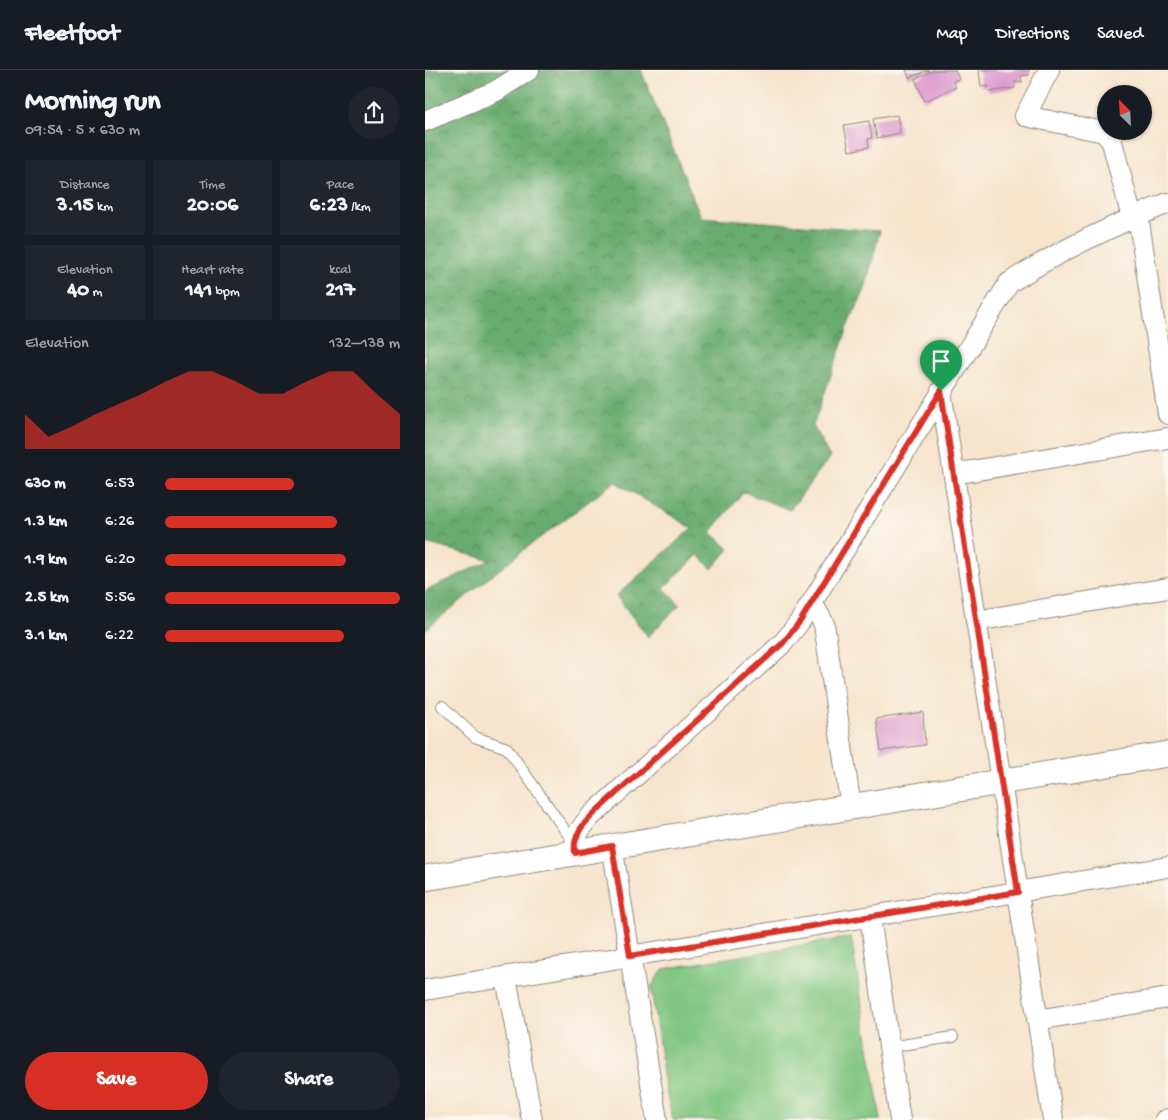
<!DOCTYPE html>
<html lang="en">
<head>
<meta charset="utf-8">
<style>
	:root { --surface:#171b24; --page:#20242c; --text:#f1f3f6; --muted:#9ea1a6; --line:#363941; --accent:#d93025 }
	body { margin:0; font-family:"Gochi Hand",sans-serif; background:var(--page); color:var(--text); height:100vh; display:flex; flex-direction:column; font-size:19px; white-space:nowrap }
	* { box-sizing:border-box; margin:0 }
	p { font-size:16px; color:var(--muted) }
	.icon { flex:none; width:28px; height:28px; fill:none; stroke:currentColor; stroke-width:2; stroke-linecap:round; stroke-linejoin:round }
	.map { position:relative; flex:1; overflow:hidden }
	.drawer { display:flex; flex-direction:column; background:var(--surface); width:425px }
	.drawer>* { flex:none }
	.needle { width:32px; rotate:336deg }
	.tools { position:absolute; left:672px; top:15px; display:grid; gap:10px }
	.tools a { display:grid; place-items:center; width:55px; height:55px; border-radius:50%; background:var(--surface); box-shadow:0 1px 4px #0004; font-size:25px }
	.pin { position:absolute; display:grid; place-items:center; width:42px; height:42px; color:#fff; margin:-51px -21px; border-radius:50% 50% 50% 0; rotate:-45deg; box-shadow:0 0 5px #0007 }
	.pin .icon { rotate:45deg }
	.round { display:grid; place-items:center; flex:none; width:52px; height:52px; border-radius:26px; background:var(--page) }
	.head { display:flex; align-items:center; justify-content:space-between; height:85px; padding:0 25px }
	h1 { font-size:28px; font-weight:800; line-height:38px }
	.metrics { display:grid; grid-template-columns:repeat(3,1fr); gap:8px; height:85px; padding:5px 25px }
	.metrics div { display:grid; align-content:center; border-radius:0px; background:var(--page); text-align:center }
	.metrics b { font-size:21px; font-weight:800 }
	.metrics small { font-size:14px; font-weight:400 }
	.metrics p { font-size:14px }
	.chart { height:140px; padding:10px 25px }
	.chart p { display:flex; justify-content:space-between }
	.chart svg { width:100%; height:90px; margin-top:5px; fill:var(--accent); opacity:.7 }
	.primary-button { display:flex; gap:10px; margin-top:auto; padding:10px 25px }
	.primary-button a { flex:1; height:58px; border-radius:30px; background:var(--accent); color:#fff; font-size:20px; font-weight:800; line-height:58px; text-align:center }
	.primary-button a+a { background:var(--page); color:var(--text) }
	ul { padding:0 25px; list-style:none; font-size:16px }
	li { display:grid; grid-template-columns:80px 60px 1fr; align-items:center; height:38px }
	li i { height:12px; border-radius:6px; background:var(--accent) }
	header { display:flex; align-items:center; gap:30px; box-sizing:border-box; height:70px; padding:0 25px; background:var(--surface); border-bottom:1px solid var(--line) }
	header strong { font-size:24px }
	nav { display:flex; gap:28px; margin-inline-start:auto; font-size:18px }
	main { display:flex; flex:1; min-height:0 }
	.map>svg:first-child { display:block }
	.forest { fill:url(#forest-crowns); stroke:#4a6b4d }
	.pitch { fill:#81c681; stroke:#567856 }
	.building { fill:#dc9acf }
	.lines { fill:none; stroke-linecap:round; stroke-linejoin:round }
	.service-casing { stroke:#90887c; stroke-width:12 }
	.minor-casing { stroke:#90887c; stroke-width:22 }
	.tertiary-casing { stroke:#90887c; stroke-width:27 }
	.service { stroke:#fff; stroke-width:10 }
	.minor { stroke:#fff; stroke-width:20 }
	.tertiary { stroke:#fff; stroke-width:25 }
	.route-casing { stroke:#fff; stroke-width:10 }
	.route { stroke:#d93025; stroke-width:6 }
</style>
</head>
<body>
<header>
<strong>Fleetfoot</strong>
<nav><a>Map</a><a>Directions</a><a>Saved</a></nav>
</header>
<main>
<section class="drawer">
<div class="head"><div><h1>Morning run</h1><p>09:54 · 5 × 630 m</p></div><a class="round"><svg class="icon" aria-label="share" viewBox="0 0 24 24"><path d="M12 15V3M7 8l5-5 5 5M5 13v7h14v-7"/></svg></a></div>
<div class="metrics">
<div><p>Distance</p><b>3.15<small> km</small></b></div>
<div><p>Time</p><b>20:06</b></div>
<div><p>Pace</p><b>6:23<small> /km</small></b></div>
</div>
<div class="metrics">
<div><p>Elevation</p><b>40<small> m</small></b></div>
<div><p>Heart rate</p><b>141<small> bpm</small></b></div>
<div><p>kcal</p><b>217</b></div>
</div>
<div class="chart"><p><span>Elevation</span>132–138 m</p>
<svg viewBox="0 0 160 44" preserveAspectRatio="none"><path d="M0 44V27L10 38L20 33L30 27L40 22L50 17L60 11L70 6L80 6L90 11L100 17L110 17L120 11L130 6L140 6L150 17L160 27V44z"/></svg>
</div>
<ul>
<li><b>630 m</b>6:53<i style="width:55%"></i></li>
<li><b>1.3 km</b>6:26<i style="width:73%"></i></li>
<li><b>1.9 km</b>6:20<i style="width:77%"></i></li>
<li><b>2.5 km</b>5:56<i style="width:100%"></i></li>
<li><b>3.1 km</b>6:22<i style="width:76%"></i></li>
</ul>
<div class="primary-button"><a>Save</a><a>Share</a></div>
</section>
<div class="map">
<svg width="743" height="1050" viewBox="0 0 743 1050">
	<defs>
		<pattern id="forest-crowns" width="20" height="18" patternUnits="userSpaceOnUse" patternTransform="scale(1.25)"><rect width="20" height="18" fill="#68ab6f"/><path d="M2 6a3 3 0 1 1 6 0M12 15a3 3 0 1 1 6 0" fill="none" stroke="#568b5b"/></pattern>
	</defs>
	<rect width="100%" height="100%" fill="#fbf7ec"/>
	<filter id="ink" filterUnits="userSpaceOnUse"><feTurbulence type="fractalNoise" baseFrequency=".02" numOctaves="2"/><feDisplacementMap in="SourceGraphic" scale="10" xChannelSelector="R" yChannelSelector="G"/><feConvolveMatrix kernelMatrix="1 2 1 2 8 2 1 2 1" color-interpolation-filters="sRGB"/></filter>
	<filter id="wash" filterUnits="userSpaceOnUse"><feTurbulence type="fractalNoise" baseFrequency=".0096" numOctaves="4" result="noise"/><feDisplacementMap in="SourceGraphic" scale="20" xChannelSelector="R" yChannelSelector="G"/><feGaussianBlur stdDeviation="1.12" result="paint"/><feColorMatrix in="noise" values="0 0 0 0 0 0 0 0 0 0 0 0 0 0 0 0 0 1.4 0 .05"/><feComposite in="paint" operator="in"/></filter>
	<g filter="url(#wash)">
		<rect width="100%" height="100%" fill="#f6e4cd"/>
		<!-- forest -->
		<path class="forest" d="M0,0H216L276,147L455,161L440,219L423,257L388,356L405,387L365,440L319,422L286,462L304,479L287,499L273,485L239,518L255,535L223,567L191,526L267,458L190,412L97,481L0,560V521L65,490L0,473Z"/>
		<!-- pitch -->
		<path class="pitch" d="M426,867L456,1050H248L240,1017L226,917L238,899Z"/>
		<g id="blocks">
			<!-- building -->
			<path class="building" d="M481,0H504L484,8Z
				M508,0H530L534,9L528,11L531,17L499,31L490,9Z
				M554,0H604V5L596,6L597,12H590V18L564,22L563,16L556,17Z
				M472,45L475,63L452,68L448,49Z
				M444,51L447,68L443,69L444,77L424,81L419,55Z
				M498,642L500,675L456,681L451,649Z"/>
		</g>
	</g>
	<g filter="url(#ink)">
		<use href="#blocks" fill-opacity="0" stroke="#90887c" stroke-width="1"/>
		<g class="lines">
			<defs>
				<path id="service" d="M17,636L50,667L82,678L149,773
					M464,977L528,967"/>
				<path id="minor" d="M624,0L600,46L679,62L687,72L707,148
					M0,51L71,21L104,0
					M713,145L743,344
					M516,321L628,1050
					M529,404L743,368
					M387,532L399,554L426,738
					M551,551L743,518
					M187,776L232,1050
					M150,783C148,767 155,759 165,747L358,573L376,550L584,213C633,181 689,155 743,133
					M445,847L475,1050
					M81,907L107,1050
					M0,920L743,797
					M612,950L743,928
					M740,1050L743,1049"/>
				<path id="tertiary" d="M0,808L743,684"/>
			</defs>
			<!-- service casing -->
			<use href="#service" class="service-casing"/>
			<!-- minor casing -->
			<use href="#minor" class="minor-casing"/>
			<!-- tertiary casing -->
			<use href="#tertiary" class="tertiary-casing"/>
			<!-- service -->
			<use href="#service" class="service"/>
			<!-- minor -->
			<use href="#minor" class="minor"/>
			<!-- tertiary -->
			<use href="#tertiary" class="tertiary"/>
		</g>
	</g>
	<g class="lines" filter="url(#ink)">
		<defs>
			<path id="route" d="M516,321L593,822L205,886L187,776L150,783C147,762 163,749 178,735L358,573L376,550Z"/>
		</defs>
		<!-- route casing -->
		<use href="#route" class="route-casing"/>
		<!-- route -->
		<use href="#route" class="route"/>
	</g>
</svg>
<div class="tools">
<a><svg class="needle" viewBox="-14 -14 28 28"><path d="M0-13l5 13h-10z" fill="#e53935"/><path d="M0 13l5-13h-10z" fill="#9ea1a6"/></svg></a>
</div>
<div class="pin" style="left:516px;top:321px;background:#1e9e55"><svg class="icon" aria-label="arrive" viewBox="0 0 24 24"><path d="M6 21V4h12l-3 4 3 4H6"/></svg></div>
</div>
</main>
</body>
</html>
